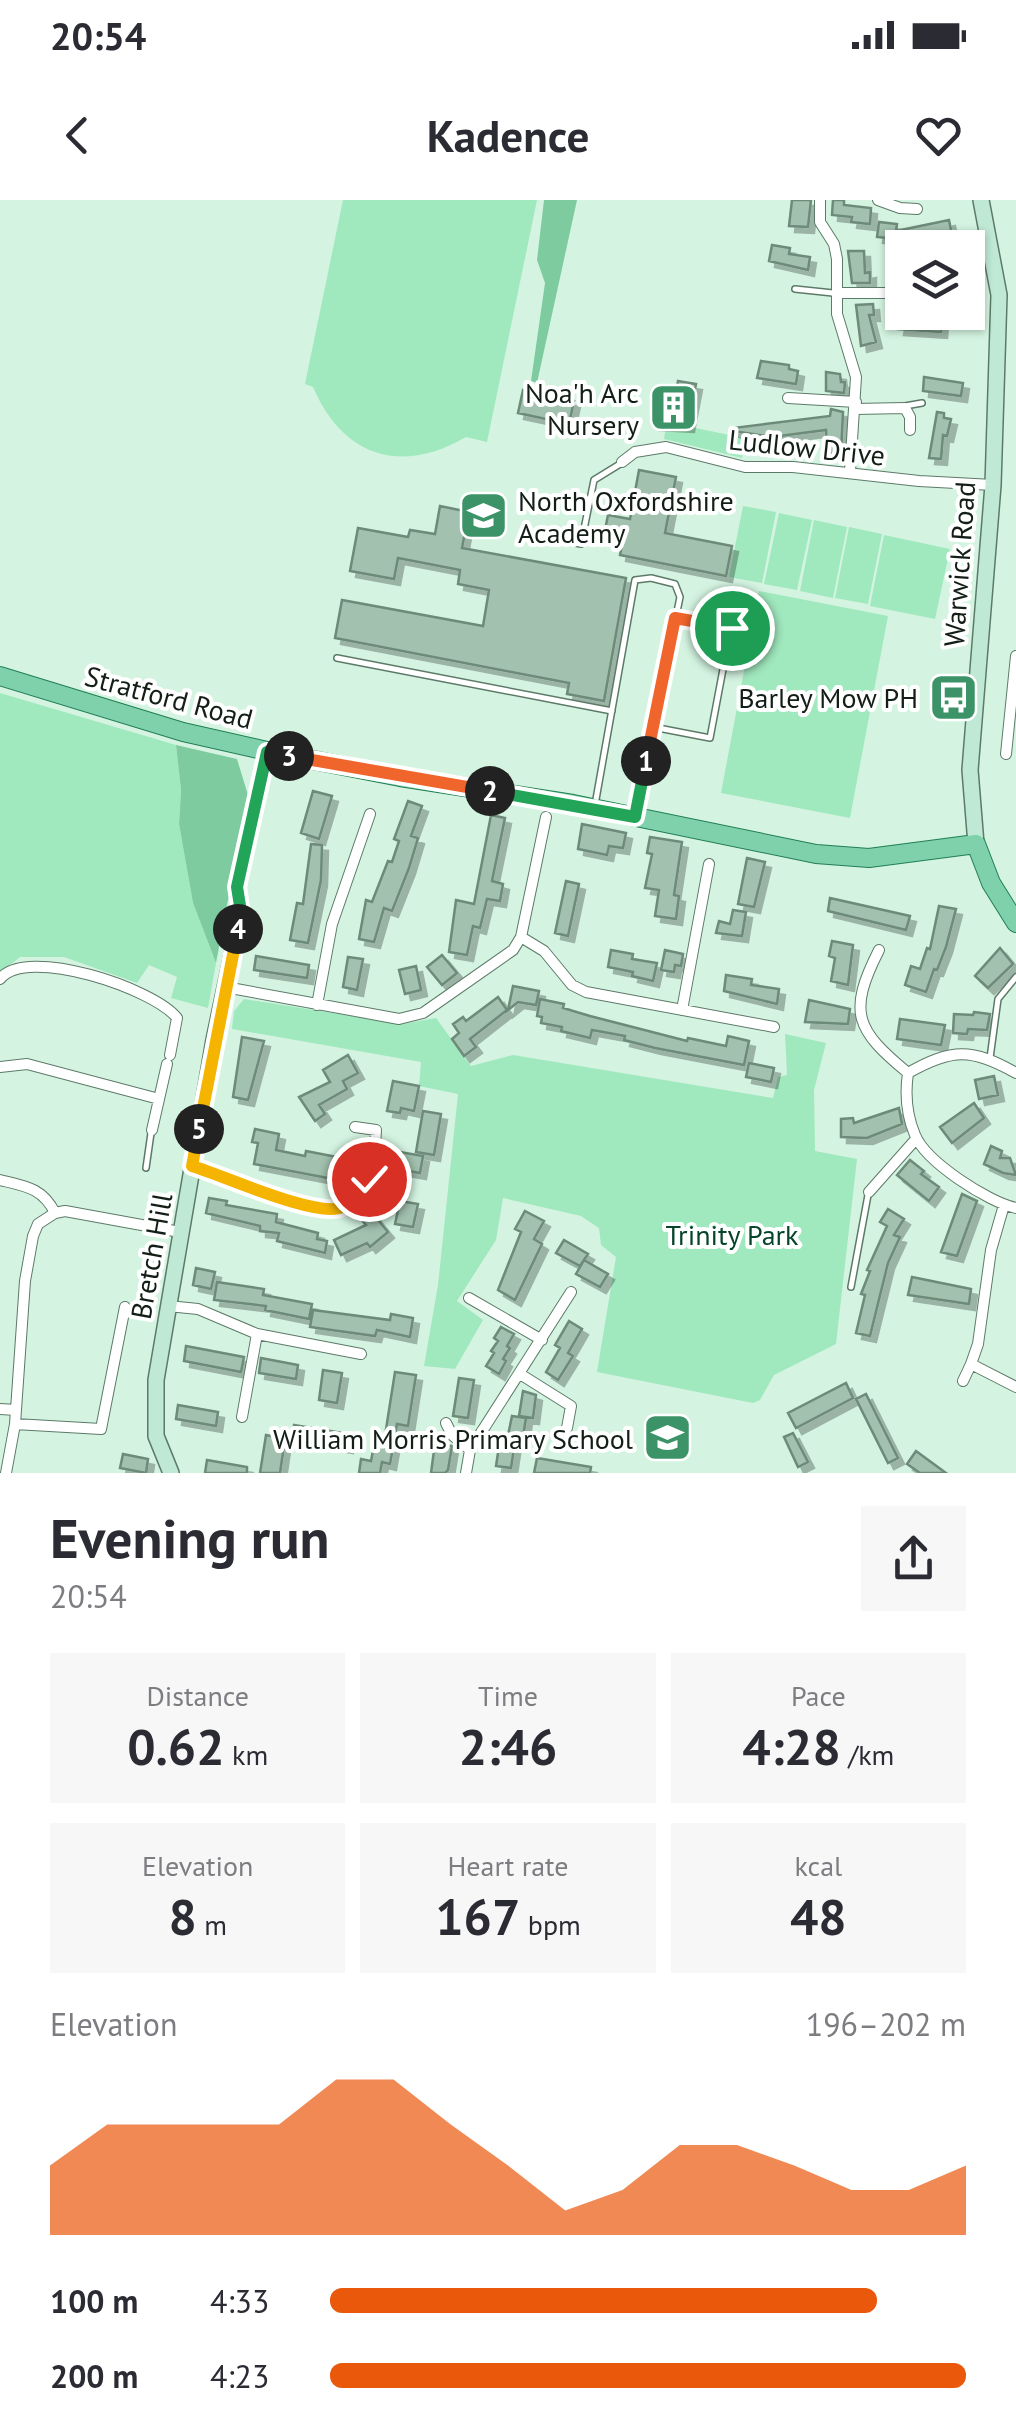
<!DOCTYPE html>
<html lang="en">
<head>
<meta charset="utf-8">
<style>
	:root { --surface:#fff; --page:#f7f7f7; --text:#2b2b33; --muted:#7c7c81; --accent:#ea580c }
	body { margin:0; font-family:"PT Sans",sans-serif; background:var(--page); color:var(--text); height:100vh; display:flex; flex-direction:column; font-size:38px; white-space:nowrap }
	* { box-sizing:border-box; margin:0 }
	p { font-size:32px; color:var(--muted) }
	.icon { flex:none; width:55px; height:55px; fill:none; stroke:currentColor; stroke-width:2; stroke-linecap:round; stroke-linejoin:round }
	.map { position:relative; height:1273px; overflow:hidden }
	.panel { display:flex; flex-direction:column; background:var(--surface); flex:1 }
	.panel>* { flex:none }
	.buttons { position:absolute; left:885px; top:30px; display:grid; gap:20px }
	.buttons a { display:grid; place-items:center; width:100px; height:100px; border-radius:0px; background:var(--surface); box-shadow:0 2px 8px #0004; font-size:50px }
	.pin { position:absolute; display:grid; place-items:center; width:85px; height:85px; color:#fff; margin:-42px; border:5px solid #fff; border-radius:50%; box-shadow:0 2px 10px #0007 }
	.km { position:absolute; width:50px; height:50px; margin:-25px; border-radius:50%; background:#222; color:#fff; font-size:28px; line-height:50px; text-align:center }
	.round { display:grid; place-items:center; flex:none; width:105px; height:105px; border-radius:0px; background:var(--page) }
	.overview { display:flex; align-items:center; justify-content:space-between; height:170px; padding:0 50px }
	h1 { font-size:55px; font-weight:700; line-height:75px }
	.metrics { display:grid; grid-template-columns:repeat(3,1fr); gap:15px; height:170px; padding:10px 50px }
	.metrics div { display:grid; align-content:center; border-radius:0px; background:var(--page); text-align:center }
	.metrics b { font-size:50px; font-weight:700 }
	.metrics small { font-size:28px; font-weight:400 }
	.metrics p { font-size:28px }
	.chart { height:280px; padding:20px 50px }
	.chart p { display:flex; justify-content:space-between }
	.chart svg { width:100%; height:180px; margin-top:10px; fill:var(--accent); opacity:.7 }
	ul { padding:0 50px; list-style:none; font-size:32px }
	li { display:grid; grid-template-columns:160px 120px 1fr; align-items:center; height:75px }
	li i { height:25px; border-radius:12px; background:var(--accent) }
	.status { display:flex; justify-content:space-between; align-items:center; height:70px; padding:0 50px; background:var(--surface); direction:ltr }
	.status svg { height:28px; fill:currentColor }
	header { display:flex; justify-content:space-between; align-items:center; height:130px; padding:0 50px; background:var(--surface); font-size:45px; font-weight:700 }
	.map>svg:first-child { display:block }
	.green { fill:#a0e8be }
	.forest { fill:#7fcba0 }
	.building { fill:#a2c1ae; stroke:#6e8b7a; stroke-width:2.5; filter:url(#shadow) }
	.lines { fill:none; stroke-linecap:round; stroke-linejoin:round }
	.lane-casing { stroke:#5d7a69; stroke-width:8 }
	.street-casing { stroke:#5d7a69; stroke-width:12 }
	.secondary-casing { stroke:#5d7a69; stroke-width:18 }
	.primary-casing { stroke:#217e53; stroke-width:20 }
	.lane { stroke:#fff; stroke-width:5 }
	.street { stroke:#fff; stroke-width:10 }
	.secondary { stroke:#bfe8d5; stroke-width:15 }
	.primary { stroke:#7fd1ac; stroke-width:18 }
	.split-1-casing { stroke:#fff; stroke-width:20 }
	.split-2-casing { stroke:#fff; stroke-width:20 }
	.split-3-casing { stroke:#fff; stroke-width:20 }
	.split-4-casing { stroke:#fff; stroke-width:20 }
	.split-5-casing { stroke:#fff; stroke-width:20 }
	.split-6-casing { stroke:#fff; stroke-width:20 }
	.split-1 { stroke:#f0652b; stroke-width:12 }
	.split-2 { stroke:#22a559; stroke-width:12 }
	.split-3 { stroke:#f0652b; stroke-width:12 }
	.split-4 { stroke:#22a559; stroke-width:12 }
	.split-5 { stroke:#f5b400; stroke-width:12 }
	.split-6 { stroke:#f5b400; stroke-width:12 }
	.labels { text-anchor:middle; dominant-baseline:central; stroke-width:8; stroke-linejoin:round; paint-order:stroke }
	.poi-label { font-size:28px; fill:#131e17; stroke:#fff; text-anchor:end }
	.street-label { font-size:28px; fill:#131e17; stroke:#fff }
	.park-label { font-size:28px; fill:#06452a; stroke:#fff }
</style>
</head>
<body>
<div class="status"><b>20:54</b><svg viewBox="0 0 49 12"><path d="M0 12V9h3v3zM5 12V6h3v6zM10 12V3h3v9zM15 12V0h3v12zM26 1h20v11H26zM47 4h2v5h-2z"/></svg></div>
<header><svg class="icon" aria-label="back" viewBox="0 0 24 24"><path d="M15 5l-7 7 7 7"/></svg>Kadence<svg class="icon" aria-label="heart" viewBox="0 0 24 24"><path d="M12 20l-8-8c-3-5 5-10 8-4 3-6 11-1 8 4z"/></svg></header>
<div class="map">
<svg width="1016" height="1273" viewBox="0 0 1016 1273">
	<defs>
		<filter id="shadow"><feDropShadow dx="6" dy="6" stdDeviation="0" flood-color="#0004"/></filter>
	</defs>
	<rect width="100%" height="100%" fill="#d4f4e1"/>
	<!-- green -->
	<path class="green" d="M343,0H537L487,242L466,237C401,275 343,257 313,187L305,184Z
		M671,223L744,238L742,258L664,239L666,227H670Z
		M743,306L776,312L762,383L729,377Z
		M779,313L812,320L797,390L764,384Z
		M814,320L847,327L833,398L800,391Z
		M849,327L882,334L868,404L835,398Z
		M884,335L950,349L935,419L870,406Z
		M759,391L888,416L850,618L721,593Z
		M0,493L176,545L181,590L179,624L193,703L216,763L208,808L171,798L177,777L149,765L137,783L64,757H20L0,773Z
		M244,799L403,824L436,818L471,866L513,855L773,898L778,877L787,875L785,834L826,843L814,890L815,951L857,959L836,1144L774,1175L760,1200L753,1203L597,1172L616,1057L601,1045L599,1028L581,1016L503,998L496,1040L457,1101L483,1120L455,1169L424,1166L438,1085L458,894L419,886L421,862L232,829L234,811Z"/>
	<!-- forest -->
	<path class="forest" d="M544,0H577L537,183L531,181L545,83L537,60Z
		M176,545L237,559L248,595L216,763L193,703L179,624L181,590Z"/>
	<!-- building -->
	<path class="building" d="M792,0H811L808,27L789,26Z
		M833,0H844V5L871,8L870,24L851,22L852,17L832,15Z
		M949,20L952,35L907,44L906,40L877,37L879,22L897,24L896,31Z
		M772,45L790,48L789,54L810,57L808,70L769,61Z
		M848,51H864L865,73L870,72V83H852Z
		M873,104L874,115H869L876,142L861,146L856,105Z
		M901,114L942,120L941,132L898,129Z
		M761,161L789,165V169L798,171L796,184L757,178Z
		M826,172L840,174L841,182H845L844,193L826,191Z
		M924,177L963,183L961,196L923,191Z
		M678,181L696,184L688,226L654,224L661,191L670,193L671,186L677,187Z
		M523,190L574,201L569,224L518,213Z
		M831,209L843,212L841,254H827L826,230L772,237L733,231V228L830,216Z
		M937,212L944,213V218L951,219L947,236L943,235L941,259L929,258Z
		M639,270L676,277L665,333L732,346L726,376L620,355L624,334L605,330L608,315L630,319Z
		M440,306L469,312L462,348L626,378L604,501L567,494L569,483L335,438L342,400L483,426L489,390L458,384L460,370L398,358L394,379L350,371L358,328L408,337L410,330L435,334Z
		M313,591L332,596L319,639L301,633Z
		M408,601L422,606L411,636L418,638L409,668L392,711L384,708L374,742L359,739L366,700L372,702L388,661L392,662L399,641L394,639Z
		M491,615L505,618L492,681L503,684L500,701L487,699L480,728L473,726L467,755L449,752L456,700L474,704Z
		M582,624L626,633L623,648L609,646L607,655L578,649Z
		M650,637L682,642L674,695L679,696L676,719L655,716L659,690L645,688L652,654L647,653Z
		M311,644L322,645L321,680L308,743L290,740L297,703L303,704Z
		M747,658L765,662L754,707L738,704Z
		M566,681L579,684L568,736L555,733Z
		M830,698L910,716L906,730L828,711Z
		M939,706L956,709L946,747L937,770L934,769L926,792L905,785L911,766L920,769L927,748L930,749Z
		M733,710L746,712L742,736L716,733L719,721L730,724Z
		M832,741L853,745L848,785L831,781L835,758L829,756Z
		M1000,748L1013,764L988,788L975,776Z
		M611,750L633,754L632,759L657,763L653,781L632,776L633,772L608,767Z
		M665,750L683,754L681,766L675,765L674,772L661,770Z
		M442,755L457,773L442,785L427,767Z
		M256,756L309,765L307,778L254,770Z
		M348,757L363,759L357,790L343,787Z
		M416,766L421,790L405,794L399,770Z
		M726,775L752,779L751,785L779,789L777,804L724,791Z
		M513,786L539,791L536,805L518,802L508,810Z
		M498,797L507,810L470,839L476,847L464,856L452,839L459,833L453,824L463,817L466,821Z
		M540,799L564,804L563,808L590,816L687,841L688,838L726,846L728,836L749,841L744,865L655,848L624,840L625,836L592,830L590,838L561,831L562,827L541,823L542,817L537,816Z
		M809,800L850,809L848,824L805,822Z
		M974,812L990,814L987,830L968,829L967,834L953,833L954,814L973,815Z
		M900,819L945,825L941,845L897,839Z
		M242,837L264,841L248,900L233,897Z
		M348,855L358,873L343,881L347,889L319,905L325,914L315,921L299,897L330,882L323,870Z
		M749,863L774,868L771,882L746,877Z
		M994,876L998,895L979,899L975,880Z
		M393,881L419,886L414,911L401,908L400,913L387,911Z
		M974,903L984,918L952,943L940,927Z
		M899,908L902,924L867,938L841,937V919L853,918L854,923Z
		M423,911L441,914L434,955L416,952Z
		M255,929L279,934L276,950L305,956L306,951L342,958L343,953L355,955L349,985L337,983L338,980L254,964L258,943L252,942Z
		M991,946L1002,951L1000,958H1010L1016,975L1003,973L984,964Z
		M400,952L423,956L420,973L397,969Z
		M910,960L924,971L921,974L939,987L929,1001L897,975Z
		M962,994L977,1001L957,1056L941,1052Z
		M209,998L227,1001L226,1005L277,1014L276,1022L318,1033L317,1039L327,1041L325,1053L277,1041L279,1033L260,1031V1026L206,1013Z
		M400,1001L418,1004L413,1027L395,1024Z
		M888,1009L904,1019L894,1035L900,1037L888,1063L870,1136L856,1133L865,1095L861,1094L870,1071L867,1070L887,1026L880,1022Z
		M370,1010L388,1032L370,1047L367,1043L341,1055L334,1040L366,1025L360,1018Z
		M525,1011L544,1021L534,1039L542,1044L515,1100L498,1090L521,1032L515,1029Z
		M564,1040L588,1054L580,1066L556,1053Z
		M584,1060L608,1074L600,1087L576,1074Z
		M196,1068L215,1072L211,1089L193,1085Z
		M912,1077L971,1089L969,1104L908,1095Z
		M217,1082L264,1089L263,1095L312,1104L309,1119L265,1110L266,1106L214,1100Z
		M313,1110L390,1120L391,1114L413,1118L410,1137L377,1130L375,1136L310,1127Z
		M569,1121L582,1129L568,1153L573,1156L558,1180L546,1172L560,1148L555,1145Z
		M501,1127L514,1134L507,1146L510,1148L503,1159L506,1161L499,1174L486,1166L494,1153L491,1151L498,1141L494,1138Z
		M186,1146L244,1157L241,1172L184,1161Z
		M261,1158L298,1165L296,1179L259,1173Z
		M323,1170L342,1173L337,1203L319,1200Z
		M395,1172L416,1175L408,1226L397,1224L390,1264L382,1262L380,1273H359L361,1259L371,1261L375,1240L384,1242Z
		M459,1178L474,1180L468,1218L453,1216Z
		M846,1183L853,1198L796,1228L788,1213Z
		M523,1191L536,1195L533,1218L519,1216Z
		M866,1194L898,1258L888,1263L856,1199Z
		M178,1205L218,1212L216,1226L176,1219Z
		M512,1216L526,1218L522,1243L507,1240Z
		M294,1225L349,1234L347,1247L292,1238Z
		M793,1233L808,1262L798,1267L784,1237Z
		M266,1235L285,1239L280,1273H260Z
		M500,1240L515,1242L511,1268L496,1266Z
		M435,1243L452,1246L448,1270L445,1273H431Z
		M916,1251L946,1273H920L907,1264Z
		M123,1254L148,1259L146,1273L120,1268Z
		M537,1258L591,1267L590,1273H534Z
		M207,1260L247,1267V1273H205Z"/>
	<g class="lines">
		<defs>
			<path id="lane" d="M795,89L833,93
				M905,206L922,203
				M527,335L581,344L594,280L620,264
				M337,458L612,511
				M653,527L710,538L731,427L676,418
				M595,605L635,380L651,378L675,384L680,397L636,613
				M990,858L998,799L1016,777
				M146,968L151,933
				M851,1087L868,995"/>
			<path id="street" d="M820,0V22L834,44L837,59V114L856,177L850,272
				M878,0L900,8L917,9
				M836,93H902
				M788,198L856,202
				M855,209L905,208L910,217V230
				M622,262L635,252L666,247L745,267H793L919,281L993,285
				M1006,554L1016,456
				M521,737L544,751L572,785L586,792L774,827
				M879,750C847,813 856,830 908,873C905,893 907,916 915,935C926,962 988,1002 1016,1008
				M0,779C26,745 155,789 177,818L170,855
				M225,787L399,819L423,813L513,750L521,737L546,617
				M317,805L332,724L370,614
				M682,810L709,664
				M0,867L27,864L159,899
				M908,873C952,848 972,848 1016,873
				M152,930L167,864
				M192,966C225,976 306,1015 336,1008C348,1006 364,990 369,977C375,963 375,945 376,930L355,927
				M0,980C25,986 43,988 55,1013L65,1011L180,1032
				M869,992L916,939
				M1004,1005L991,1050L978,1144L971,1164L1016,1187
				M469,1098L542,1140
				M168,1106L198,1109L257,1134L361,1154
				M520,1174L571,1206L567,1228
				M963,1181L971,1164
				M0,1209L16,1210
				M242,1217L257,1134
				M446,1223L452,1235L470,1250
				M15,1224L101,1229L125,1107
				M6,1273L15,1224L25,1081L33,1036L38,1024L55,1013
				M466,1273L470,1250L571,1092"/>
			<path id="secondary" d="M976,644L970,570L993,285L999,95L981,0
				M171,1273L156,1236V1180L214,840L241,713L237,687L267,551"/>
			<path id="primary" d="M0,476L183,532L267,551L400,577L573,604L816,654L869,658L976,644L991,683L1016,723"/>
		</defs>
		<!-- lane casing -->
		<use href="#lane" class="lane-casing"/>
		<!-- street casing -->
		<use href="#street" class="street-casing"/>
		<!-- secondary casing -->
		<use href="#secondary" class="secondary-casing"/>
		<!-- primary casing -->
		<use href="#primary" class="primary-casing"/>
		<!-- lane -->
		<use href="#lane" class="lane"/>
		<!-- street -->
		<use href="#street" class="street"/>
		<!-- secondary -->
		<use href="#secondary" class="secondary"/>
		<!-- primary -->
		<use href="#primary" class="primary"/>
	</g>
	<g class="lines">
		<defs>
			<path id="split-1" d="M646,561L675,418L732,428"/>
			<path id="split-2" d="M490,591L635,617L646,561"/>
			<path id="split-3" d="M289,556L490,591"/>
			<path id="split-4" d="M238,729L241,712L237,687L267,552L289,556"/>
			<path id="split-5" d="M199,929L238,729"/>
			<path id="split-6" d="M199,929L192,966C222,975 318,1019 342,1007C353,1001 362,989 369,979"/>
		</defs>
		<!-- split-1 casing -->
		<use href="#split-1" class="split-1-casing"/>
		<!-- split-2 casing -->
		<use href="#split-2" class="split-2-casing"/>
		<!-- split-3 casing -->
		<use href="#split-3" class="split-3-casing"/>
		<!-- split-4 casing -->
		<use href="#split-4" class="split-4-casing"/>
		<!-- split-5 casing -->
		<use href="#split-5" class="split-5-casing"/>
		<!-- split-6 casing -->
		<use href="#split-6" class="split-6-casing"/>
		<!-- split-1 -->
		<use href="#split-1" class="split-1"/>
		<!-- split-2 -->
		<use href="#split-2" class="split-2"/>
		<!-- split-3 -->
		<use href="#split-3" class="split-3"/>
		<!-- split-4 -->
		<use href="#split-4" class="split-4"/>
		<!-- split-5 -->
		<use href="#split-5" class="split-5"/>
		<!-- split-6 -->
		<use href="#split-6" class="split-6"/>
	</g>
	<!-- icons -->
	<defs>
		<symbol id="building-square" viewBox="-11 -11 22 22"><rect x="-9" y="-9" width="18" height="18" rx="4" fill="#3c9367" stroke="#fff"/><path d="M-4-6H4V6H1V3H-1V6H-4ZM-2.5-4.3h1.7v1.8h-1.7ZM.8-4.3h1.7v1.8H.8ZM-2.5-1h1.7V.8h-1.7ZM.8-1h1.7V.8H.8Z" fill="#fff"/></symbol>
		<symbol id="school-square" viewBox="-11 -11 22 22"><rect x="-9" y="-9" width="18" height="18" rx="4" fill="#3c9367" stroke="#fff"/><path d="M0-5L7-2L0 1L-7-2ZM-4 1L0 2.5L4 1V4Q0 6-4 4Z" fill="#fff"/></symbol>
		<symbol id="bus-square" viewBox="-11 -11 22 22"><rect x="-9" y="-9" width="18" height="18" rx="4" fill="#3c9367" stroke="#fff"/><path d="M-5-6H5V4H4V6H2V4H-2V6H-4V4H-5ZM-3.5-4V0h7V-4ZM-3.5 1.2v1.5H-2V1.2ZM2 1.2v1.5H3.5V1.2Z" fill="#fff"/></symbol>
	</defs>
	<g fill-rule="evenodd">
		<use href="#building-square" x="646" y="180" width="55" height="55"/>
		<use href="#school-square" x="456" y="288" width="55" height="55"/>
		<use href="#bus-square" x="926" y="470" width="55" height="55"/>
		<use href="#school-square" x="640" y="1210" width="55" height="55"/>
	</g>
	<g class="labels">
		<!-- poi labels -->
		<g class="poi-label">
			<text x="639" y="192">Noa'h Arc<tspan x="639" dy="32">Nursery</tspan></text>
			<text x="518" y="300" text-anchor="start">North Oxfordshire<tspan x="518" dy="32">Academy</tspan></text>
			<text x="918" y="497">Barley Mow PH</text>
			<text x="633" y="1238">William Morris Primary School</text>
		</g>
		<!-- street labels -->
		<g class="street-label">
			<text transform="translate(807 247) rotate(6)">Ludlow Drive</text>
			<text transform="translate(959 364) rotate(-86)">Warwick Road</text>
			<text transform="translate(169 497) rotate(15)">Stratford Road</text>
			<text transform="translate(151 1056) rotate(-80)">Bretch Hill</text>
		</g>
		<!-- park labels -->
		<g class="park-label">
			<text x="732" y="1034">Trinity Park</text>
		</g>
	</g>
</svg>
<div class="buttons">
<a><svg class="icon" aria-label="layers" viewBox="0 0 24 24"><path d="M12 4l9 5-9 5-9-5zM3 14l9 5 9-5"/></svg></a>
</div>
<div class="pin" style="left:732px;top:428px;background:#1e9e55"><svg class="icon" aria-label="arrive" viewBox="0 0 24 24"><path d="M6 21V4h12l-3 4 3 4H6"/></svg></div>
<div class="pin" style="left:369px;top:979px;background:#d93025"><svg class="icon" aria-label="check" viewBox="0 0 24 24"><path d="M5 12l5 5 9-10"/></svg></div>
<b class="km" style="left:646px;top:561px">1</b>
<b class="km" style="left:490px;top:591px">2</b>
<b class="km" style="left:289px;top:556px">3</b>
<b class="km" style="left:238px;top:729px">4</b>
<b class="km" style="left:199px;top:929px">5</b>
</div>
<section class="panel">
<div class="overview"><div><h1>Evening run</h1><p>20:54</p></div><a class="round"><svg class="icon" aria-label="share" viewBox="0 0 24 24"><path d="M12 15V3M7 8l5-5 5 5M5 13v7h14v-7"/></svg></a></div>
<div class="metrics">
<div><p>Distance</p><b>0.62<small> km</small></b></div>
<div><p>Time</p><b>2:46</b></div>
<div><p>Pace</p><b>4:28<small> /km</small></b></div>
</div>
<div class="metrics">
<div><p>Elevation</p><b>8<small> m</small></b></div>
<div><p>Heart rate</p><b>167<small> bpm</small></b></div>
<div><p>kcal</p><b>48</b></div>
</div>
<div class="chart"><p><span>Elevation</span>196–202 m</p>
<svg viewBox="0 0 160 44" preserveAspectRatio="none"><path d="M0 44V27L10 17L20 17L30 17L40 17L50 6L60 6L70 17L80 27L90 38L100 33L110 22L120 22L130 27L140 33L150 33L160 27V44z"/></svg>
</div>
<ul>
<li><b>100 m</b>4:33<i style="width:86%"></i></li>
<li><b>200 m</b>4:23<i style="width:100%"></i></li>
</ul>
</section>
</body>
</html>
